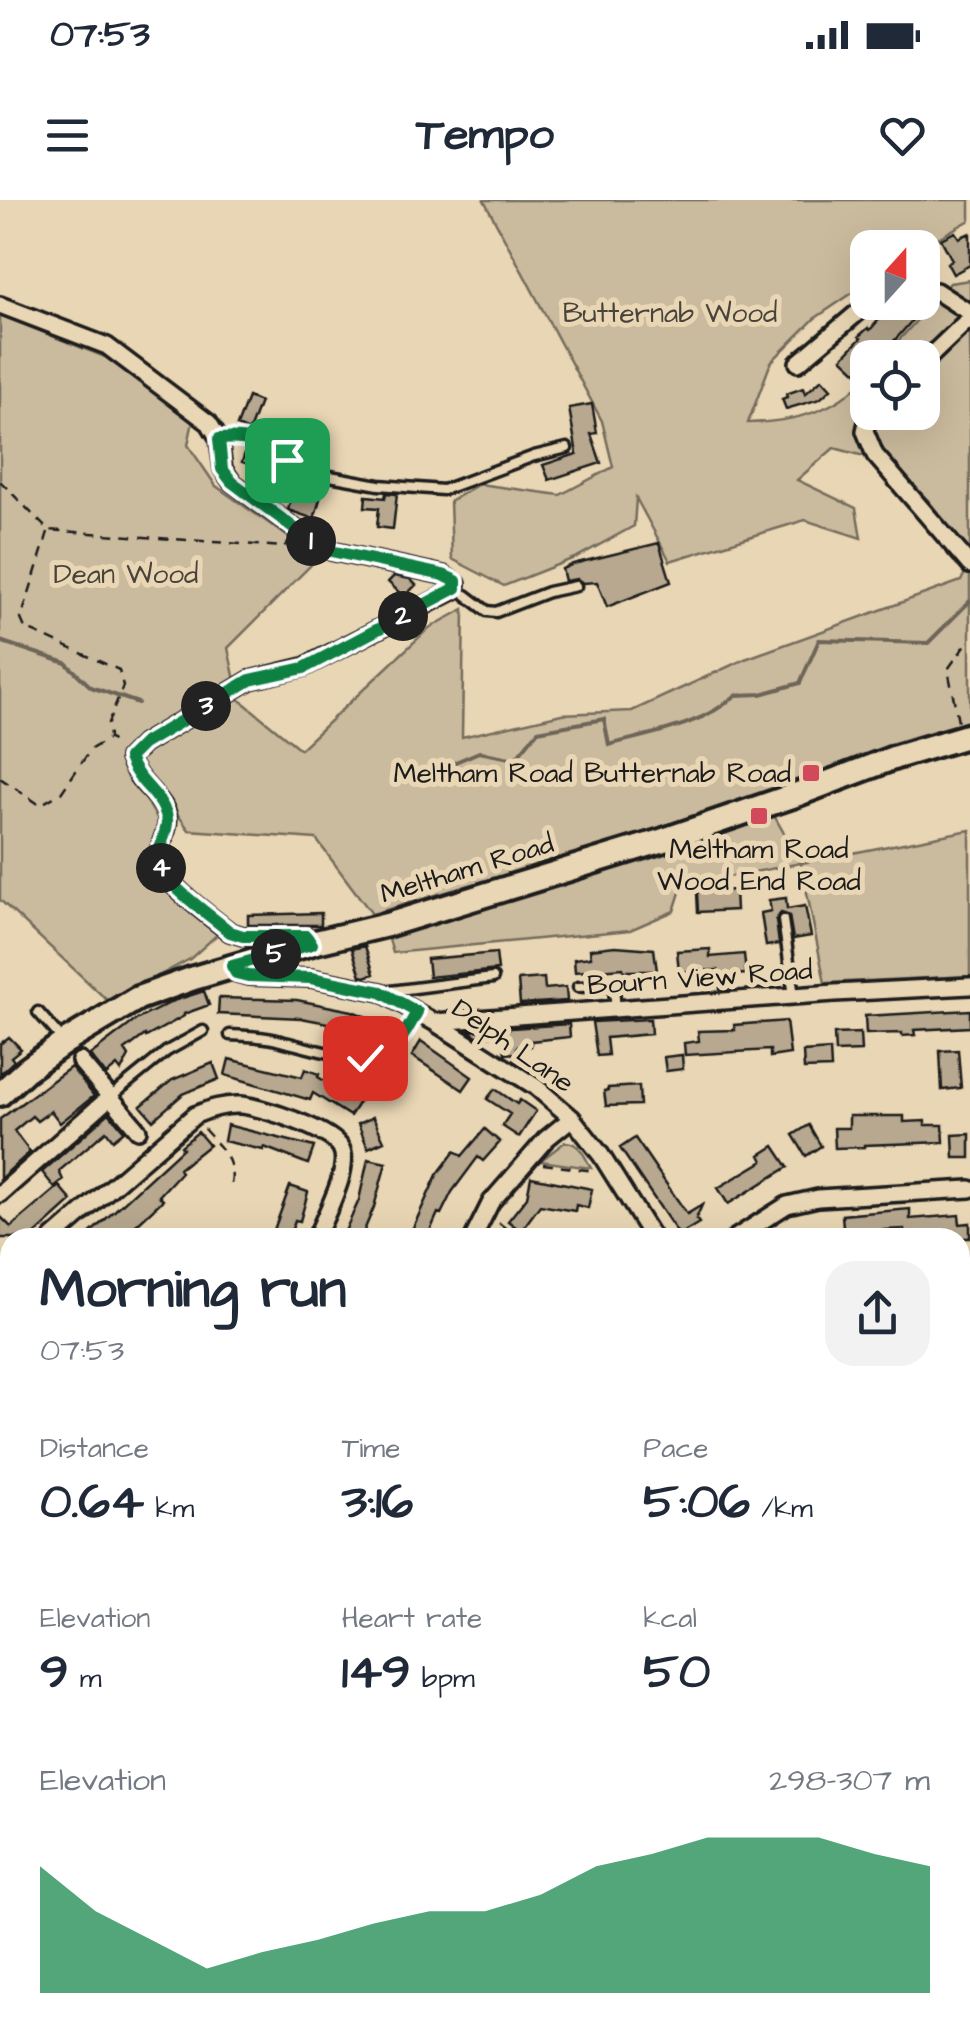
<!DOCTYPE html>
<html lang="en">
<head>
<meta charset="utf-8">
<style>
	:root { --surface:#fff; --page:#f2f2f3; --text:#1f2937; --muted:#747a83; --accent:#0b8043 }
	body { margin:0; font-family:"Architects Daughter",sans-serif; background:var(--page); color:var(--text); height:100vh; display:flex; flex-direction:column; font-size:38px; white-space:nowrap }
	* { box-sizing:border-box; margin:0 }
	p { font-size:32px; color:var(--muted) }
	.icon { flex:none; width:55px; height:55px; fill:none; stroke:currentColor; stroke-width:2; stroke-linecap:round; stroke-linejoin:round }
	.map { position:relative; flex:1; overflow:hidden }
	.details { position:absolute; left:0px; top:1028px; width:970px; height:812px; display:flex; flex-direction:column; background:var(--surface); border-radius:30px 30px 0 0; box-shadow:0 10px 40px #0002 }
	.details>* { flex:none }
	.needle { width:65px; rotate:21deg }
	.controls { position:absolute; left:850px; top:30px; display:grid; gap:20px }
	.controls a { display:grid; place-items:center; width:90px; height:90px; border-radius:20px; background:var(--surface); box-shadow:0 10px 40px #0002; font-size:50px }
	.pin { position:absolute; display:grid; place-items:center; width:85px; height:85px; color:#fff; margin:-42px; border-radius:20px; box-shadow:0 5px 15px #0006 }
	.km { position:absolute; width:50px; height:50px; margin:-25px; border-radius:50%; background:#222; color:#fff; font-size:28px; line-height:50px; text-align:center }
	.round { display:grid; place-items:center; flex:none; width:105px; height:105px; border-radius:30px; background:var(--page) }
	.head { display:flex; align-items:center; justify-content:space-between; height:170px; padding:0 40px }
	h1 { font-size:55px; font-weight:800; line-height:75px }
	.stats { display:grid; grid-template-columns:repeat(3,1fr); gap:15px; height:170px; padding:10px 40px }
	.stats div { display:grid; align-content:center }
	.stats b { font-size:50px; font-weight:800 }
	.stats small { font-size:28px; font-weight:400 }
	.stats p { font-size:28px }
	.chart { height:280px; padding:20px 40px }
	.chart p { display:flex; justify-content:space-between }
	.chart svg { width:100%; height:180px; margin-top:10px; fill:var(--accent); opacity:.7 }
	.status { display:flex; justify-content:space-between; align-items:center; height:70px; padding:0 50px; background:var(--surface); direction:ltr }
	.status svg { height:28px; fill:currentColor }
	header { display:flex; justify-content:space-between; align-items:center; height:130px; padding:0 40px; background:var(--surface); font-size:45px; font-weight:800 }
	.map>svg:first-child { display:block }
	.green { fill:#cbbb9e; stroke:#746c5d; stroke-width:2.5 }
	.lines { fill:none; stroke-linecap:round; stroke-linejoin:round }
	.stream { stroke:#6d6558; stroke-width:4 }
	.building { fill:#b7a88f; stroke:#1c1c1c; stroke-width:2.5 }
	.street-tunnel { stroke:#c0b196; stroke-width:15; stroke-dasharray:15 8; stroke-linecap:butt }
	.lane-casing { stroke:#1c1c1c; stroke-width:15 }
	.street-casing { stroke:#1c1c1c; stroke-width:22 }
	.secondary-casing { stroke:#1c1c1c; stroke-width:30 }
	.path { stroke:#1c1c1c; stroke-width:2.5; stroke-dasharray:10 8; stroke-linecap:butt }
	.lane { stroke:#e9d6b4; stroke-width:8 }
	.street { stroke:#e9d6b4; stroke-width:15 }
	.secondary { stroke:#e9d6b4; stroke-width:22 }
	.route-casing { stroke:#fff; stroke-width:20 }
	.route { stroke:#0b8043; stroke-width:12 }
	.poi-dot { fill:#d1495b; stroke:#e9d6b4; stroke-width:4 }
	.labels { text-anchor:middle; dominant-baseline:central; stroke-width:10; stroke-linejoin:round; paint-order:stroke }
	.park-label { font-size:28px; fill:#48443c; stroke:#e9d6b4 }
	.poi-label { font-size:28px; fill:#1c1c1c; stroke:#e9d6b4; text-anchor:end }
	.street-label { font-size:28px; fill:#1c1c1c; stroke:#e9d6b4 }
</style>
</head>
<body>
<div class="status"><b>07:53</b><svg viewBox="0 0 49 12"><path d="M0 12V9h3v3zM5 12V6h3v6zM10 12V3h3v9zM15 12V0h3v12zM26 1h20v11H26zM47 4h2v5h-2z"/></svg></div>
<header><svg class="icon" aria-label="menu" viewBox="0 0 24 24"><path d="M4 6h16M4 12h16M4 18h16"/></svg>Tempo<svg class="icon" aria-label="heart" viewBox="0 0 24 24"><path d="M12 20l-8-8c-3-5 5-10 8-4 3-6 11-1 8 4z"/></svg></header>
<div class="map">
<svg width="970" height="1838" viewBox="0 0 970 1838">
	<rect width="100%" height="100%" fill="#e9d6b4"/>
	<filter id="ink" filterUnits="userSpaceOnUse"><feTurbulence type="fractalNoise" baseFrequency=".01" numOctaves="2"/><feDisplacementMap in="SourceGraphic" scale="20" xChannelSelector="R" yChannelSelector="G"/><feConvolveMatrix kernelMatrix="1 2 1 2 8 2 1 2 1" color-interpolation-filters="sRGB"/></filter>
	<g filter="url(#ink)">
		<!-- green -->
		<path class="green" d="M484,0H970V20L922,47L868,48L867,83L814,119L771,162L748,223C793,222 836,212 867,176L868,212H922V158L884,157L950,83L970,80V357L929,301L891,263L834,248L797,280L856,308L861,338L805,320L670,361L636,298L634,326L577,357L504,386L452,359L450,301L479,284L560,295L613,267L602,221Z
			M0,115L105,157L193,221L188,245L216,286L318,358L228,448L239,499L300,549L429,428L464,409L462,537L562,514L632,511L745,459L961,381L970,362V523L640,635L372,714L316,639L189,630L143,567L128,569L158,620L153,673L219,733L190,759L109,802L0,700Z
			M772,612L801,663L970,630V776L825,783L801,663L682,686L674,711L630,730L393,753L388,736Z
			M565,942C580,942 585,957 591,968L540,961Z
			M970,1058V1215L960,1216V1059Z
			M960,1381H970V1540L960,1541Z
			M10,1810V1830H189L205,1838H7L0,1836V1821Z"/>
		<g class="lines">
			<!-- stream -->
			<path class="stream" d="M0,441L66,463L91,487L138,503
				M430,573L479,552L515,559L538,531L604,519L609,545C652,533 702,526 736,495L761,494L800,483L819,440L928,443L970,401"/>
		</g>
		<!-- building -->
		<path class="building" d="M955,32L959,38L970,33V65L953,74L947,63L952,60L941,39Z
			M894,102H915L922,109L896,139L879,155L876,152L871,158H868V161L857,172L842,158L861,138L859,136L868,128L870,130Z
			M822,179L831,189L820,199L786,209L782,199L787,197L786,194L803,188L805,194Z
			M248,197L260,202L249,231L237,226Z
			M592,204L597,233L591,234L601,263L549,280L543,265L577,254L569,208Z
			M247,247L273,259L270,270L263,268L262,273L251,270L252,265L242,262Z
			M386,293L397,294L393,329L377,327L379,308L365,307L366,296L385,298Z
			M303,294L320,299L314,319L288,310L292,295L302,298Z
			M659,343L671,382L607,407L597,382L583,383L577,379L565,381L562,369L573,364Z
			M394,376L410,379L416,385L404,397L388,382Z
			M735,690L736,710L698,712L697,692Z
			M786,698L787,709L805,706L811,736L793,739L789,716L781,713L776,720L779,744L766,746L761,713L771,711L769,700Z
			M321,713V725H248V715Z
			M365,746L374,774L365,777L361,776L352,749Z
			M615,746L654,749L657,771H624L623,768L575,772L574,759L591,757L590,749Z
			M710,749V757L744,754L746,774L733,775L734,788L720,789L718,770L679,772L677,751Z
			M496,753L498,770L429,777L427,759Z
			M544,778L545,789L566,787L567,801L520,804L518,780Z
			M204,791L209,805L184,814V816L146,837L145,835L125,850L129,856L121,871L117,866L106,875L90,855L136,820L176,800Z
			M219,798L297,800L352,811L380,822L374,840L342,829L343,826L301,818L218,814Z
			M970,810V827L914,830L915,835L902,836V833L866,834L865,816Z
			M650,819L651,834L606,838L608,855L597,856L592,822Z
			M786,821L790,854L770,857V850L685,855L684,843L699,841L698,831L735,830L734,825Z
			M569,824L570,837L531,841V846L517,847V853L505,854L503,836H477L469,831Z
			M860,833L861,851L835,852L834,834Z
			M9,837L21,849L11,857L14,861L0,874V844Z
			M421,841L472,877L463,890L412,856Z
			M830,850L831,868L804,869L803,852Z
			M958,850L961,888L942,890L940,851Z
			M682,855L683,869L666,871L664,857Z
			M229,859L302,877L305,869L319,874L318,877L359,902L350,916L313,893L310,900L225,875Z
			M213,863L219,879L183,894L153,920L141,906L172,880Z
			M71,867L94,896L60,923L51,911L37,921L32,916L14,931L30,952L0,979V919Z
			M639,886L640,905L606,906L604,891L608,890V888Z
			M495,889L517,904L520,900L536,911L519,937L502,926L510,914L487,899Z
			M109,913L124,931L113,940L106,931L59,971L63,980L54,987L42,972Z
			M849,916H904V922L925,921V925H943L944,942L864,945V947L835,948L834,928H849Z
			M373,917L384,941L368,948L358,924Z
			M227,925L314,947L308,964L264,947L263,950L224,941Z
			M809,925L821,946L806,956L793,935Z
			M485,929L500,942L483,961L478,957L452,992L441,1014L438,1013L427,1038L411,1032L437,975L455,951L462,956Z
			M198,932L209,945L179,969L181,972L159,996L163,1000L122,1038H85L183,948L181,946Z
			M970,934V958H954L953,935Z
			M635,938L687,1014L702,1005L696,1019L699,1023L679,1035L620,948Z
			M774,946L788,967L728,1004L718,988L763,961L760,955Z
			M368,959L386,963L374,1007L361,1038H342L359,1000Z
			M531,977L592,989L588,1008L576,1005L575,1011L540,1005L521,1031L508,1021L527,997Z
			M59,986L72,1001L31,1038H0V1016L11,1027Z
			M290,986L308,992L300,1021L295,1020L289,1038H271Z
			M910,1009V1019L959,1015L960,1024L970,1023V1038H952V1034L904,1036V1029L863,1031L855,1033V1038H844L842,1015Z"/>
		<g class="lines">
			<!-- street-tunnel -->
			<path class="street-tunnel" d="M922,80L936,91"/>
			<defs>
				<path id="lane" d="M219,239L243,237L268,247L308,272L379,285L443,290L534,256L567,248
					M466,395L487,411L496,412L548,392L576,386
					M783,720L794,796
					M578,787L608,786L614,789L616,809
					M383,792L493,778
					M38,812L62,839
					M230,835C245,836 262,836 277,840C308,847 361,867 390,850C404,841 409,826 417,812
					M109,898L167,851L203,831
					M5,1724L10,1721
					M505,1838L513,1830"/>
				<path id="street" d="M936,91L970,113
					M0,105L107,146L209,223L219,239L223,269L232,282L317,345L331,351L443,375L457,384L453,391L304,467L250,480L143,544L129,558C138,584 154,589 165,609C174,627 156,644 159,662C162,683 213,718 230,732L243,736H306L312,743
					M798,163L870,102
					M922,164L970,118
					M872,212L868,218L865,231L875,255L970,365
					M232,766L237,773L248,776L311,778L381,792L434,822L536,887L572,918L601,955L653,1038
					M434,822L835,793L970,786
					M80,861L138,930
					M0,994L109,898
					M53,1038L195,915C210,909 224,904 241,905C261,907 333,930 341,948C352,968 324,1017 316,1038
					M473,1038L491,1002L546,939L572,918
					M735,1038L787,1005L818,998L970,989
					M0,1136L10,1090
					M0,1160L10,1163
					M960,1308H970
					M0,1442L10,1426
					M960,1611H970
					M0,1666L10,1681
					M960,1804L970,1833
					M211,1830L227,1838
					M523,1830L555,1838
					M634,1830V1838
					M355,1838L358,1830
					M794,1838L801,1830"/>
				<path id="secondary" d="M0,894L26,870L65,842L138,798L194,778L312,743L387,725L664,640L801,593L896,557L970,535"/>
			</defs>
			<!-- lane casing -->
			<use href="#lane" class="lane-casing"/>
			<!-- street casing -->
			<use href="#street" class="street-casing"/>
			<!-- secondary casing -->
			<use href="#secondary" class="secondary-casing"/>
			<!-- path -->
			<path class="path" d="M0,281L48,330L284,347L289,341
				M48,332L21,419L25,428L119,470L123,486L108,523L109,538L117,546
				M958,521L948,469L970,439
				M0,578L40,605L61,593L91,549L108,539
				M204,929C222,949 237,961 230,990
				M543,964L594,971
				M499,1023L518,1038
				M10,1497L6,1503V1511L10,1514
				M0,1811L10,1800
				M143,1830L163,1838
				M744,1830L753,1838
				M651,1834L694,1830"/>
			<!-- lane -->
			<use href="#lane" class="lane"/>
			<!-- street -->
			<use href="#street" class="street"/>
			<!-- secondary -->
			<use href="#secondary" class="secondary"/>
		</g>
	</g>
	<g class="lines" filter="url(#ink)">
		<defs>
			<path id="route" d="M287,260C262,243 249,236 219,239L222,269L232,282L317,345L331,351L443,375L456,381V388L304,468L250,480L143,544L129,558C138,583 155,589 164,609C174,627 156,644 159,662C162,683 213,717 230,732L243,736H306L312,744L232,766L236,773L248,776L311,778L381,792L417,812C402,840 397,849 365,858"/>
		</defs>
		<!-- route casing -->
		<use href="#route" class="route-casing"/>
		<!-- route -->
		<use href="#route" class="route"/>
	</g>
	<!-- markers -->
	<g class="poi-dot">
		<rect x="801" y="563" width="20" height="20" rx="5"/>
		<rect x="749" y="606" width="20" height="20" rx="5"/>
	</g>
	<g class="labels">
		<!-- park labels -->
		<g class="park-label">
			<text x="670" y="113">Butternab Wood</text>
			<text x="126" y="374">Dean Wood</text>
		</g>
		<!-- poi labels -->
		<g class="poi-label">
			<text x="791" y="573">Meltham Road Butternab Road</text>
			<text x="759" y="649" text-anchor="middle">Meltham Road<tspan x="759" dy="32">Wood End Road</tspan></text>
		</g>
		<!-- street labels -->
		<g class="street-label">
			<text transform="translate(467 669) rotate(-17)">Meltham Road</text>
			<text transform="translate(700 778) rotate(-4)">Bourn View Road</text>
			<text transform="translate(513 846) rotate(35)">Delph Lane</text>
		</g>
	</g>
</svg>
<div class="controls">
<a><svg class="needle" viewBox="-14 -14 28 28"><path d="M0-13l5 13h-10z" fill="#e53935"/><path d="M0 13l5-13h-10z" fill="#747a83"/></svg></a>
<a><svg class="icon" aria-label="locate" viewBox="0 0 24 24"><circle cx="12" cy="12" r="6"/><path d="M12 2v4M12 18v4M2 12h4M18 12h4"/></svg></a>
</div>
<div class="pin" style="left:287px;top:260px;background:#1e9e55"><svg class="icon" aria-label="arrive" viewBox="0 0 24 24"><path d="M6 21V4h12l-3 4 3 4H6"/></svg></div>
<div class="pin" style="left:365px;top:858px;background:#d93025"><svg class="icon" aria-label="check" viewBox="0 0 24 24"><path d="M5 12l5 5 9-10"/></svg></div>
<b class="km" style="left:311px;top:341px">1</b>
<b class="km" style="left:403px;top:416px">2</b>
<b class="km" style="left:206px;top:506px">3</b>
<b class="km" style="left:161px;top:668px">4</b>
<b class="km" style="left:276px;top:754px">5</b>
<section class="details">
<div class="head"><div><h1>Morning run</h1><p>07:53</p></div><a class="round"><svg class="icon" aria-label="share" viewBox="0 0 24 24"><path d="M12 15V3M7 8l5-5 5 5M5 13v7h14v-7"/></svg></a></div>
<div class="stats">
<div><p>Distance</p><b>0.64<small> km</small></b></div>
<div><p>Time</p><b>3:16</b></div>
<div><p>Pace</p><b>5:06<small> /km</small></b></div>
</div>
<div class="stats">
<div><p>Elevation</p><b>9<small> m</small></b></div>
<div><p>Heart rate</p><b>149<small> bpm</small></b></div>
<div><p>kcal</p><b>50</b></div>
</div>
<div class="chart"><p><span>Elevation</span>298–307 m</p>
<svg viewBox="0 0 160 44" preserveAspectRatio="none"><path d="M0 44V13L10 24L20 31L30 38L40 34L50 31L60 27L70 24L80 24L90 20L100 13L110 10L120 6L130 6L140 6L150 10L160 13V44z"/></svg>
</div>
</section>
</div>
</body>
</html>
